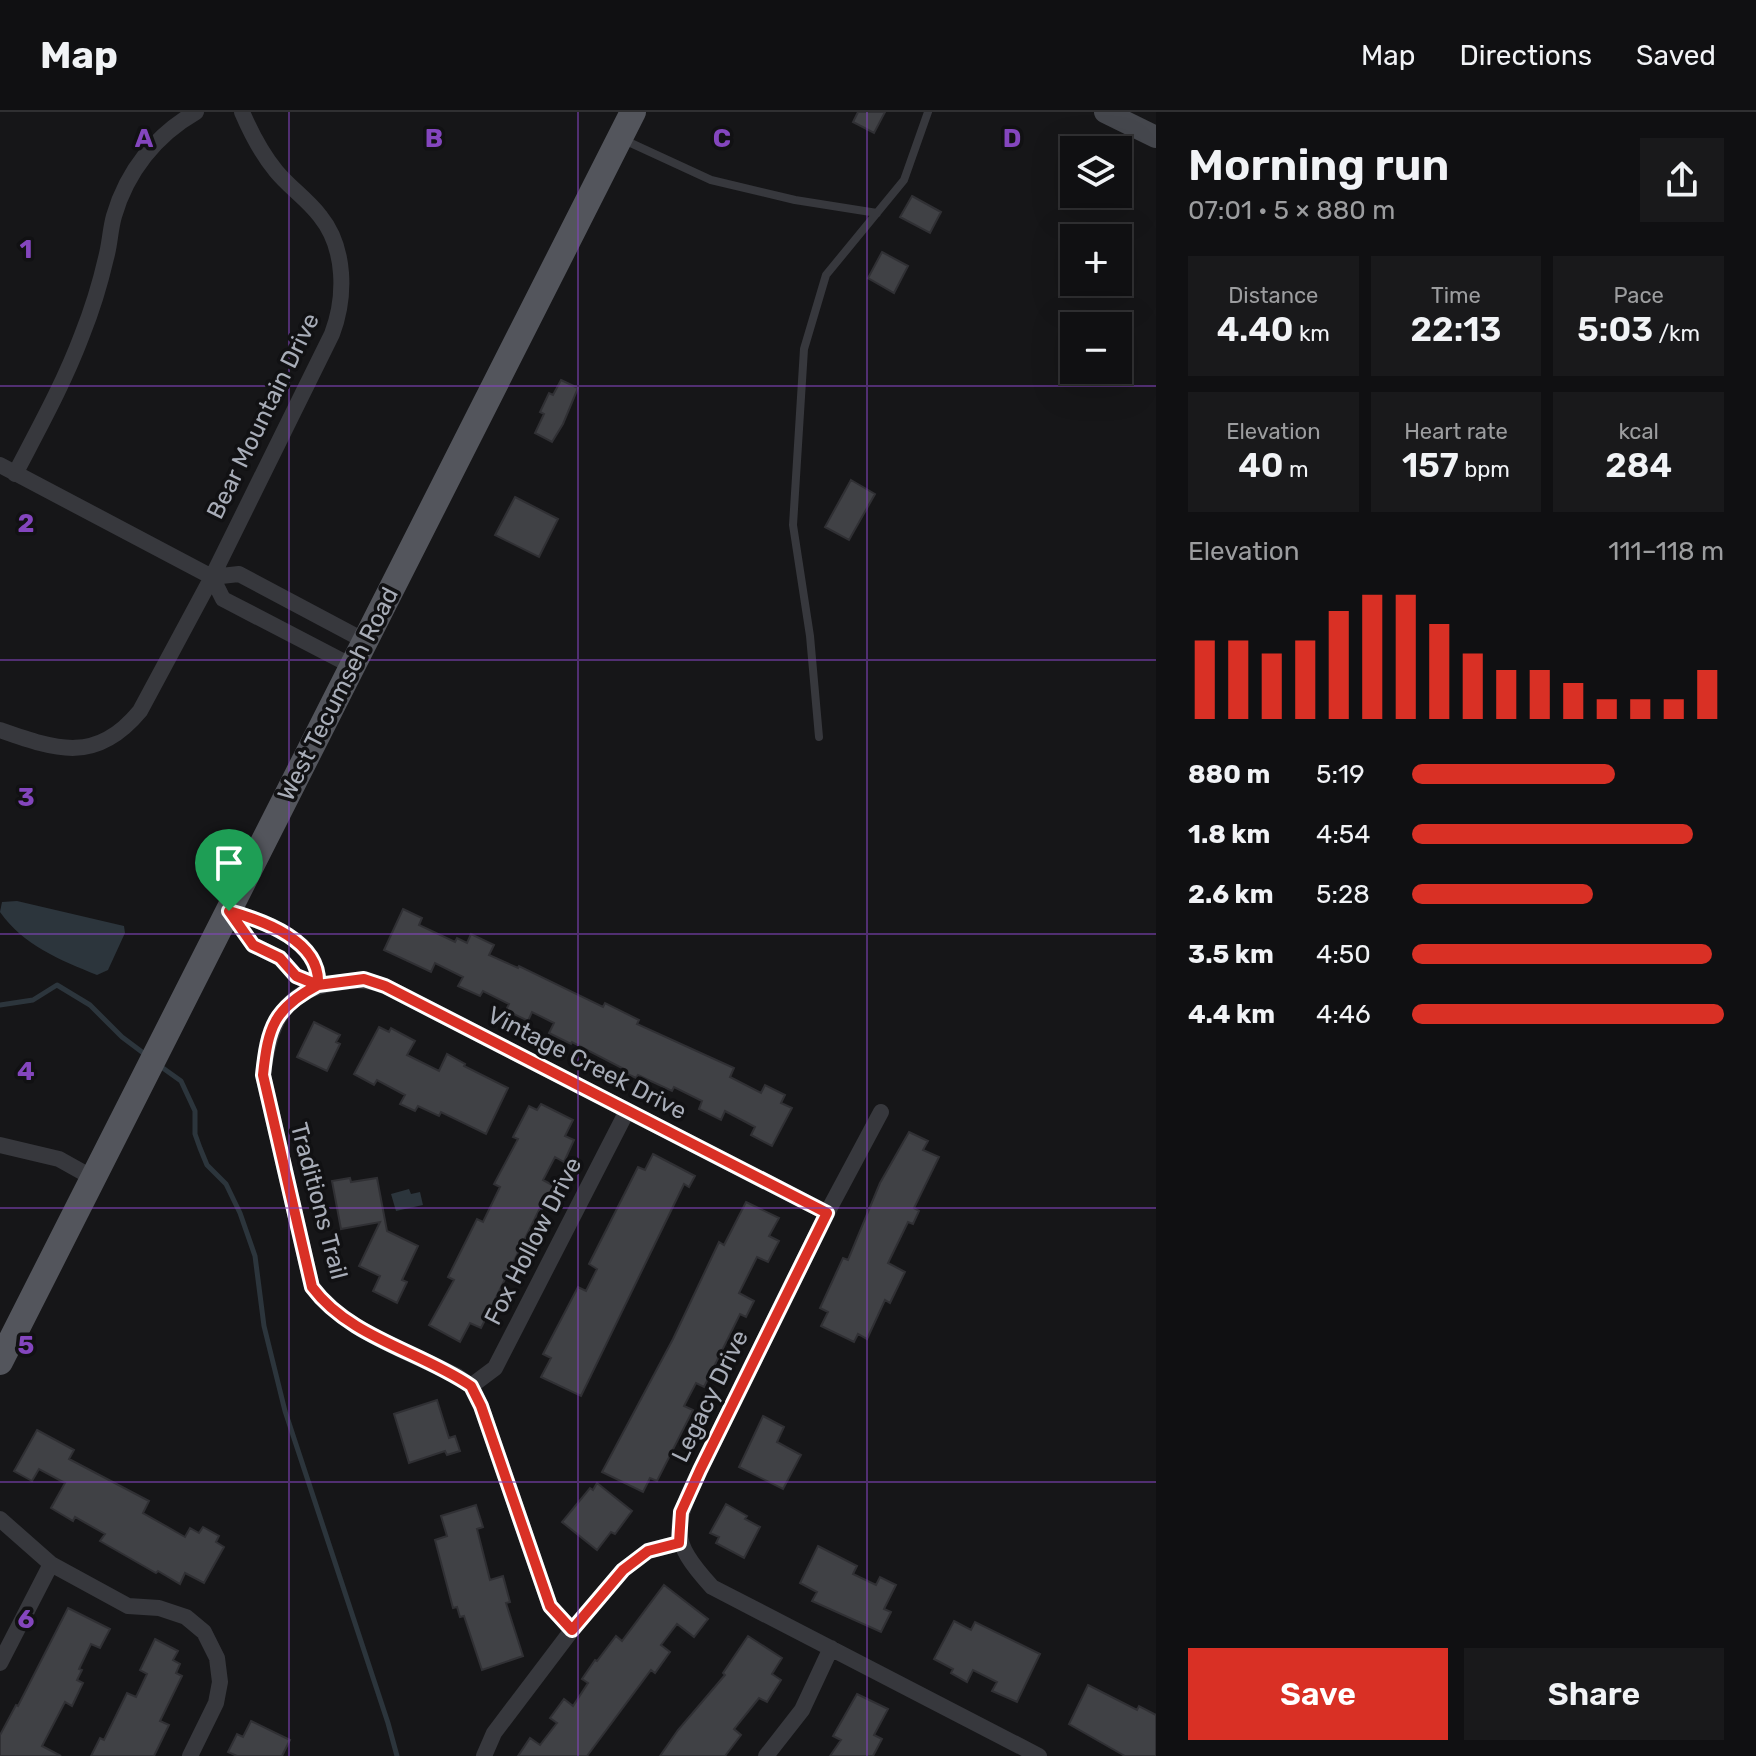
<!DOCTYPE html>
<html lang="en">
<head>
<meta charset="utf-8">
<style>
	:root { --surface:#101012; --page:#19191b; --text:#f1f3f6; --muted:#9c9d9f; --line:#303032; --accent:#d93025 }
	body { margin:0; font-family:Rubik,sans-serif; background:var(--page); color:var(--text); height:100vh; display:flex; flex-direction:column; font-size:30px; white-space:nowrap }
	* { box-sizing:border-box; margin:0 }
	p { font-size:26px; color:var(--muted) }
	.icon { flex:none; width:44px; height:44px; fill:none; stroke:currentColor; stroke-width:2; stroke-linecap:round; stroke-linejoin:round }
	.map { position:relative; flex:1; overflow:hidden }
	.details { display:flex; flex-direction:column; background:var(--surface); width:600px }
	.details>* { flex:none }
	.controls { position:absolute; left:1060px; top:24px; display:grid; gap:16px }
	.controls a { display:grid; place-items:center; width:72px; height:72px; border-radius:0px; background:var(--surface); box-shadow:0 8px 32px #0002,0 0 0 2px var(--line); font-size:40px }
	.pin { position:absolute; display:grid; place-items:center; width:68px; height:68px; color:#fff; margin:-82px -34px; border-radius:50% 50% 50% 0; rotate:-45deg; box-shadow:0 0 8px #0007 }
	.pin .icon { rotate:45deg }
	.round { display:grid; place-items:center; flex:none; width:84px; height:84px; border-radius:0px; background:var(--page) }
	.overview { display:flex; align-items:center; justify-content:space-between; height:136px; padding:0 32px }
	h1 { font-size:44px; font-weight:600; line-height:60px }
	.stats { display:grid; grid-template-columns:repeat(3,1fr); gap:12px; height:136px; padding:8px 32px }
	.stats div { display:grid; align-content:center; border-radius:0px; background:var(--page); text-align:center }
	.stats b { font-size:34px; font-weight:600 }
	.stats small { font-size:22px; font-weight:400 }
	.stats p { font-size:22px }
	.chart { height:224px; padding:16px 32px }
	.chart p { display:flex; justify-content:space-between }
	.chart svg { width:100%; height:144px; margin-top:8px; stroke:var(--accent); stroke-width:6 }
	.action { display:flex; gap:16px; margin-top:auto; padding:16px 32px }
	.action a { flex:1; height:92px; border-radius:0px; background:var(--accent); color:#fff; font-size:32px; font-weight:600; line-height:92px; text-align:center }
	.action a+a { background:var(--page); color:var(--text) }
	ul { padding:0 32px; list-style:none; font-size:26px }
	li { display:grid; grid-template-columns:128px 96px 1fr; align-items:center; height:60px }
	li i { height:20px; border-radius:10px; background:var(--accent) }
	header { display:flex; align-items:center; gap:48px; box-sizing:border-box; height:112px; padding:0 40px; background:var(--surface); border-bottom:2px solid var(--line) }
	header strong { font-size:38px }
	nav { display:flex; gap:44px; margin-inline-start:auto; font-size:28px }
	main { display:flex; flex:1; min-height:0 }
	.map>svg:first-child { display:block }
	.water { fill:#2c353c }
	.lines { fill:none; stroke-linecap:round; stroke-linejoin:round }
	.stream { stroke:#2c353c; stroke-width:5 }
	.building { fill:#404145; stroke:#303034; stroke-width:2 }
	.lane { stroke:#37383d; stroke-width:8 }
	.street { stroke:#37383d; stroke-width:16 }
	.secondary { stroke:#45474d; stroke-width:22 }
	.primary { stroke:#53555c; stroke-width:26 }
	.route-casing { stroke:#fff; stroke-width:16 }
	.route { stroke:#d93025; stroke-width:10 }
	.grid { fill:none; stroke:#8446be; stroke-width:2; stroke-opacity:0.55 }
	.labels { text-anchor:middle; dominant-baseline:central; stroke-width:7; stroke-linejoin:round; paint-order:stroke }
	.street-label { font-size:24px; fill:#a8adb8; stroke:#111113 }
	.grid-label { font-size:26px; text-anchor:middle; font-weight:bold; fill:#8446be; stroke:#111113; stroke-width:7; stroke-linejoin:round; paint-order:stroke }
</style>
</head>
<body>
<header>
<strong>Map</strong>
<nav><a>Map</a><a>Directions</a><a>Saved</a></nav>
</header>
<main>
<div class="map">
<svg width="1156" height="1644" viewBox="0 0 1156 1644">
	<rect width="100%" height="100%" fill="#161618"/>
	<!-- water -->
	<path class="water" d="M17,789L124,814L125,821L108,858L97,863C60,848 23,833 0,800L2,790Z
		M409,1077L411,1082L420,1080L423,1093L396,1099L391,1082Z"/>
	<g class="lines">
		<!-- stream -->
		<path class="stream" d="M0,893L33,888L57,873L90,893L122,925L146,943
			M160,954L181,969L195,999V1022L200,1036L207,1053L226,1072L240,1101L255,1144L264,1214L285,1299L388,1611L397,1644"/>
	</g>
	<!-- building -->
	<path class="building" d="M858,0H885L874,21L853,10Z
		M912,84L941,100L930,121L900,105Z
		M882,140L908,154L894,181L868,166Z
		M561,268L578,276L563,312L552,330L535,321L544,302L540,300L549,281L553,283Z
		M851,368L875,382L849,428L825,415Z
		M515,385L558,407L539,445L495,423Z
		M403,797L422,806L419,813L455,830L457,826L467,831L471,822L494,833L489,843L518,856L519,854L603,895L605,891L639,908L637,912L734,956L730,965L761,981L765,973L785,983L781,991L792,996L772,1034L751,1023L755,1015L725,999L721,1008L699,997L702,989L674,975L672,979L638,963L636,966L621,959L622,956L572,930L571,932L549,921L554,911L532,900L528,909L506,898L509,892L483,879L480,884L458,874L463,865L435,851L431,860L384,838Z
		M314,910L340,923L336,930L340,932L327,959L297,945Z
		M379,915L389,920L391,916L415,929L407,943L439,959L447,942L465,952L464,954L508,976L486,1022L441,1000L439,1004L418,994L415,999L400,992L405,983L377,968L374,973L354,962Z
		M541,992L573,1008L565,1024L574,1028L564,1050L555,1045L543,1068L554,1074L542,1097L540,1096L481,1216L470,1211L460,1230L429,1213L454,1168L448,1165L477,1107L483,1110L500,1075L494,1072L518,1027L513,1025L529,994L537,998Z
		M909,1020L928,1029L923,1038L939,1045L914,1096L919,1099L913,1112L908,1110L888,1151L905,1160L890,1191L885,1188L867,1227L858,1222L854,1230L821,1214L828,1200L820,1196L843,1146L848,1148L880,1071Z
		M653,1042L695,1064L689,1075L684,1072L581,1284L541,1265L551,1246L543,1242L578,1175L586,1179L597,1157L589,1152L638,1055L645,1058Z
		M350,1066L351,1070L377,1066L387,1119L418,1134L402,1168L407,1170L397,1191L373,1179L380,1164L359,1154L380,1110L341,1117L332,1069Z
		M746,1090L779,1106L769,1124L779,1129L768,1150L757,1145L739,1181L754,1189L746,1205L740,1202L704,1275L696,1271L684,1294L693,1298L657,1369L650,1366L643,1380L602,1360L673,1227L719,1130L724,1133Z
		M437,1288L449,1326L455,1324L460,1339L447,1343L445,1339L409,1351L394,1302Z
		M763,1304L784,1315L777,1330L801,1343L783,1377L739,1355Z
		M37,1318L74,1338L69,1347L149,1389L143,1401L185,1425L190,1416L199,1421L203,1415L219,1424L216,1430L224,1435L204,1471L185,1461L180,1472L158,1459L156,1461L100,1429L105,1422L75,1405L73,1409L51,1396L65,1371L39,1357L32,1369L14,1359Z
		M597,1371L632,1399L615,1422L611,1420L597,1438L562,1410L590,1376L593,1378Z
		M726,1392L747,1404L745,1407L760,1415L744,1446L716,1431L719,1425L710,1421Z
		M476,1393L483,1415L477,1417L490,1468L503,1464L510,1490L506,1491L523,1544L482,1558L464,1504L460,1505L457,1495L453,1496L435,1428L447,1424L441,1404Z
		M818,1434L857,1454L853,1462L876,1473L880,1465L896,1473L884,1497L891,1500L881,1520L812,1489L817,1480L800,1471Z
		M664,1473L708,1507L694,1525L677,1512L661,1533L670,1540L655,1561L651,1558L587,1644H518L530,1626L540,1633L557,1611L550,1606L564,1587L573,1594L588,1571L582,1567L595,1548L597,1549L616,1524L622,1529Z
		M68,1496L110,1517L100,1536L91,1532L79,1557L82,1558L77,1568L83,1571L72,1594L65,1590L42,1634L61,1644H0V1623L16,1593L18,1594Z
		M954,1509L971,1518L975,1510L1040,1542L1017,1590L992,1579L997,1570L973,1558L967,1570L951,1561L953,1557L934,1547Z
		M748,1524L782,1546L772,1562L781,1568L767,1590L759,1586L734,1617L741,1623L725,1644H660L678,1618L725,1563L723,1561Z
		M155,1527L178,1539L173,1548L180,1552L176,1561L182,1564L160,1609L169,1613L154,1644H91L100,1626L104,1628L127,1581L136,1585L147,1562L140,1558Z
		M1088,1573L1137,1598L1139,1594L1156,1603V1644H1125L1069,1612Z
		M857,1582L888,1597L874,1623L882,1627L873,1644H830L841,1628L833,1624Z
		M251,1609L290,1628L282,1644H237L228,1640L237,1622L243,1625Z"/>
	<g class="lines">
		<!-- lane -->
		<path class="lane" d="M622,27L711,68L795,88L877,101
			M819,625L810,524L793,413L804,237L826,163L904,68L928,0"/>
		<!-- street -->
		<path class="street" d="M0,353L212,465L239,462L365,529
			M15,362C39,316 64,271 82,223C92,198 100,172 106,146C110,132 110,118 114,104C127,59 156,23 196,0
			M212,465L223,487L352,554
			M0,618C57,638 96,652 140,599L212,465L332,222C346,185 346,136 320,104C307,87 289,75 276,59C262,42 251,21 242,0
			M229,799C264,809 321,829 318,873L296,864L280,846L253,833Z
			M881,1000L827,1101L700,1358C674,1414 667,1426 712,1475L1039,1644
			M0,1033L59,1047L93,1066
			M471,1274L495,1256L627,999
			M0,1407L51,1452L128,1494L159,1496L186,1505L204,1520L217,1546L220,1570L216,1591L190,1644
			M572,1518L550,1494L481,1294L471,1274L457,1264C409,1240 345,1219 312,1175L263,963C269,914 282,878 336,871C355,868 366,867 385,874L827,1101
			M0,1551L51,1452
			M484,1644L494,1621L572,1518L623,1458L648,1439L679,1431
			M766,1644L802,1598L831,1536"/>
		<!-- secondary -->
		<path class="secondary" d="M1105,0L1156,25"/>
		<!-- primary -->
		<path class="primary" d="M0,1250L633,0"/>
	</g>
	<g class="lines">
		<defs>
			<path id="route" d="M229,799L253,833L280,846L296,864L318,873L364,867L385,874L827,1101L700,1358L681,1400L679,1431L648,1439L623,1458L572,1518L550,1494L481,1294L471,1274C420,1239 350,1226 312,1175L263,963C268,915 274,896 318,873C321,829 264,809 229,799"/>
		</defs>
		<!-- route casing -->
		<use href="#route" class="route-casing"/>
		<!-- route -->
		<use href="#route" class="route"/>
	</g>
	<!-- grid -->
	<path class="grid" d="M289,0V1644M578,0V1644M867,0V1644M0,274H1156M0,548H1156M0,822H1156M0,1096H1156M0,1370H1156"/>
	<g class="labels">
		<!-- street labels -->
		<g class="street-label">
			<text transform="translate(263 304) rotate(-64)">Bear Mountain Drive</text>
			<text transform="translate(338 582) rotate(-63)">West Tecumseh Road</text>
			<text transform="translate(587 951) rotate(27)">Vintage Creek Drive</text>
			<text transform="translate(319 1089) rotate(75)">Traditions Trail</text>
			<text transform="translate(533 1129) rotate(-63)">Fox Hollow Drive</text>
			<text transform="translate(710 1284) rotate(-64)">Legacy Drive</text>
		</g>
	</g>
	<g class="grid-label">
		<text x="144" y="35">A</text>
		<text x="434" y="35">B</text>
		<text x="722" y="35">C</text>
		<text x="1012" y="35">D</text>
		<text x="26" y="146">1</text>
		<text x="26" y="420">2</text>
		<text x="26" y="694">3</text>
		<text x="26" y="968">4</text>
		<text x="26" y="1242">5</text>
		<text x="26" y="1516">6</text>
	</g>
</svg>
<div class="controls">
<a><svg class="icon" aria-label="layers" viewBox="0 0 24 24"><path d="M12 4l9 5-9 5-9-5zM3 14l9 5 9-5"/></svg></a>
<a>+</a>
<a>−</a>
</div>
<div class="pin" style="left:229px;top:799px;background:#1e9e55"><svg class="icon" aria-label="arrive" viewBox="0 0 24 24"><path d="M6 21V4h12l-3 4 3 4H6"/></svg></div>
</div>
<section class="details">
<div class="overview"><div><h1>Morning run</h1><p>07:01 · 5 × 880 m</p></div><a class="round"><svg class="icon" aria-label="share" viewBox="0 0 24 24"><path d="M12 15V3M7 8l5-5 5 5M5 13v7h14v-7"/></svg></a></div>
<div class="stats">
<div><p>Distance</p><b>4.40<small> km</small></b></div>
<div><p>Time</p><b>22:13</b></div>
<div><p>Pace</p><b>5:03<small> /km</small></b></div>
</div>
<div class="stats">
<div><p>Elevation</p><b>40<small> m</small></b></div>
<div><p>Heart rate</p><b>157<small> bpm</small></b></div>
<div><p>kcal</p><b>284</b></div>
</div>
<div class="chart"><p><span>Elevation</span>111–118 m</p>
<svg viewBox="0 0 160 44" preserveAspectRatio="none"><path d="M5 44V20M15 44V20M25 44V24M35 44V20M45 44V11M55 44V6M65 44V6M75 44V15M85 44V24M95 44V29M105 44V29M115 44V33M125 44V38M135 44V38M145 44V38M155 44V29"/></svg>
</div>
<ul>
<li><b>880 m</b>5:19<i style="width:65%"></i></li>
<li><b>1.8 km</b>4:54<i style="width:90%"></i></li>
<li><b>2.6 km</b>5:28<i style="width:58%"></i></li>
<li><b>3.5 km</b>4:50<i style="width:96%"></i></li>
<li><b>4.4 km</b>4:46<i style="width:100%"></i></li>
</ul>
<div class="action"><a>Save</a><a>Share</a></div>
</section>
</main>
</body>
</html>
